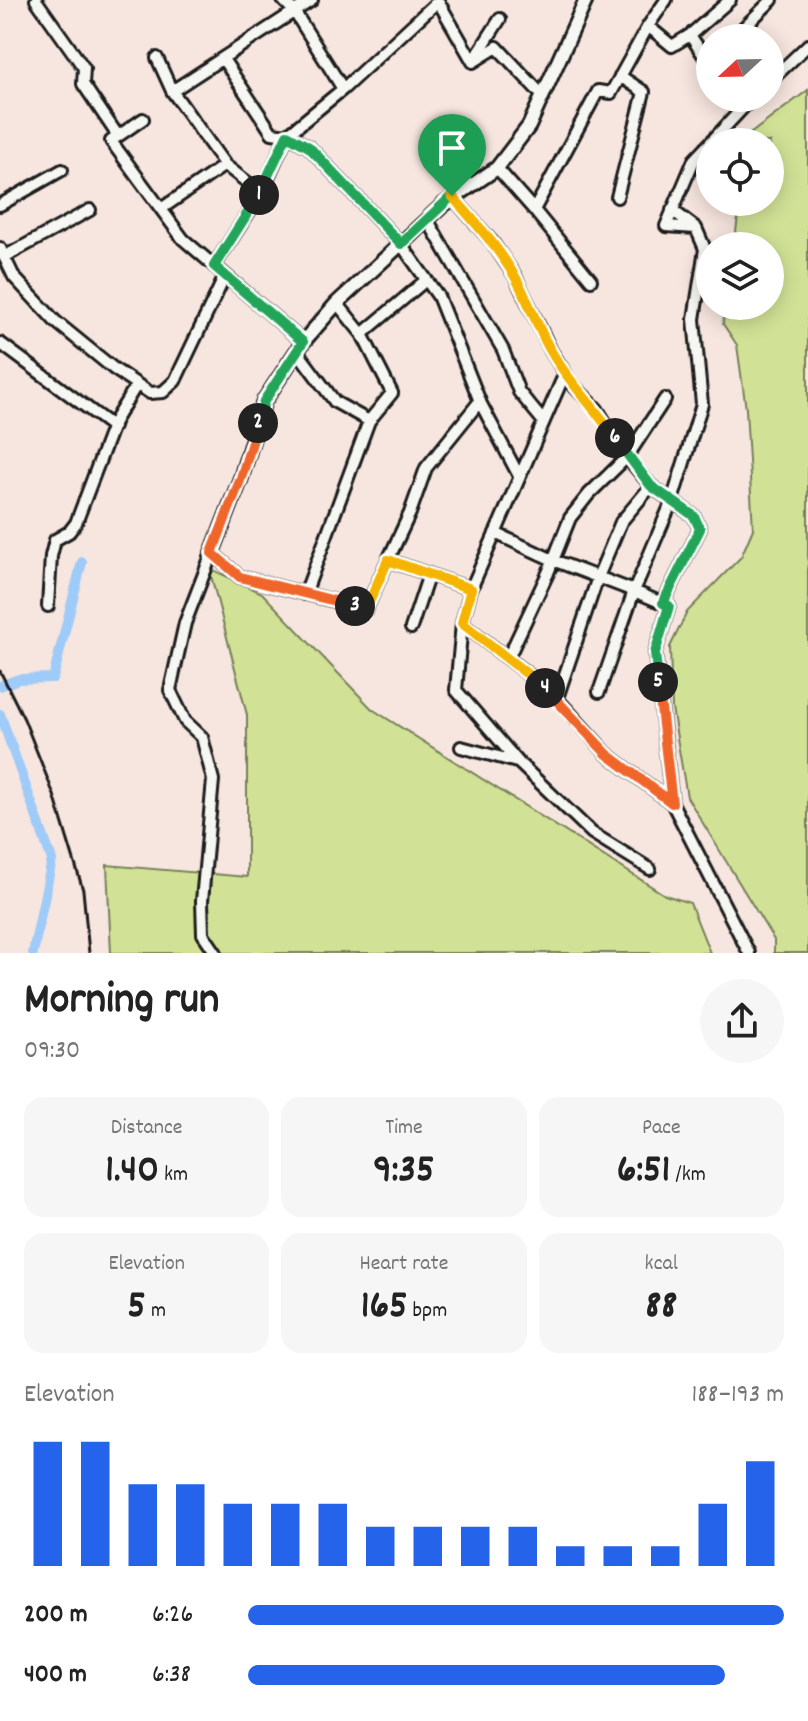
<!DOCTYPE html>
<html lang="en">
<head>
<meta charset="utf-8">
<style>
	:root { --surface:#fff; --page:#f6f6f6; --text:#222; --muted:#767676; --accent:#2563eb }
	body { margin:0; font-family:Dekko,sans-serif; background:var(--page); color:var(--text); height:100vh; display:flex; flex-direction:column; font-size:30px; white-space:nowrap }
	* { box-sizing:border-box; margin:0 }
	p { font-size:26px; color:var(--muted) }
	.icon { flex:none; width:44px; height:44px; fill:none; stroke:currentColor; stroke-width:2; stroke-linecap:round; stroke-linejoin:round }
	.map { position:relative; height:953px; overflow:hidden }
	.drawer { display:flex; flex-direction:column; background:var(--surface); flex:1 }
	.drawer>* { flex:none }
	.needle { width:52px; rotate:248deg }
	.buttons { position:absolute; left:696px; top:24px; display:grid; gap:16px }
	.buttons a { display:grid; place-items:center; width:88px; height:88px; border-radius:50%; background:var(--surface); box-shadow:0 4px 20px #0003; font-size:40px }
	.pin { position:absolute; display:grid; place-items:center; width:68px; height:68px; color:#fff; margin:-82px -34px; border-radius:50% 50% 50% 0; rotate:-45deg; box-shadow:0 0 8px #0007 }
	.pin .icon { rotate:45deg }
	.km { position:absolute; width:40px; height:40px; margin:-20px; border-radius:50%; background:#222; color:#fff; font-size:22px; line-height:40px; text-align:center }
	.round { display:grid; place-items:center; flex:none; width:84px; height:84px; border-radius:42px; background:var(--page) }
	.overview { display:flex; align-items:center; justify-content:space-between; height:136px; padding:0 24px }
	h1 { font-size:44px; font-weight:700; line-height:60px }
	.metrics { display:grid; grid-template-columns:repeat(3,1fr); gap:12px; height:136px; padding:8px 24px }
	.metrics div { display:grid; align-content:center; border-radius:20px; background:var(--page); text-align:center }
	.metrics b { font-size:40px; font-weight:700 }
	.metrics small { font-size:22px; font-weight:400 }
	.metrics p { font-size:22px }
	.chart { height:224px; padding:16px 24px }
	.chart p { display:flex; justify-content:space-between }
	.chart svg { width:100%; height:144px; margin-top:8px; stroke:var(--accent); stroke-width:6 }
	ul { padding:0 24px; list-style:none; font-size:26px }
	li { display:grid; grid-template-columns:128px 96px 1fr; align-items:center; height:60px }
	li i { height:20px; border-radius:10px; background:var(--accent) }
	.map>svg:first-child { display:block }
	.green { fill:#d1e296; stroke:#767f59; stroke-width:2 }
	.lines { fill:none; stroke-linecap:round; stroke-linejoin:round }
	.canal { stroke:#9fcbf9; stroke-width:10 }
	.minor-casing { stroke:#1c1c1c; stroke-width:16 }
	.tertiary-casing { stroke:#1c1c1c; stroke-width:18 }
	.minor { stroke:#f6f6f2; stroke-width:10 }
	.tertiary { stroke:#f6f6f2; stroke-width:12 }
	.rail { stroke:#1c1c1c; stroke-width:3 }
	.split-1-casing { stroke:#fff; stroke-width:16 }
	.split-2-casing { stroke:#fff; stroke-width:16 }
	.split-3-casing { stroke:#fff; stroke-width:16 }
	.split-4-casing { stroke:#fff; stroke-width:16 }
	.split-5-casing { stroke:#fff; stroke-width:16 }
	.split-6-casing { stroke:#fff; stroke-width:16 }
	.split-7-casing { stroke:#fff; stroke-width:16 }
	.split-1 { stroke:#22a559; stroke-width:10 }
	.split-2 { stroke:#22a559; stroke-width:10 }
	.split-3 { stroke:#f0652b; stroke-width:10 }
	.split-4 { stroke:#f5b400; stroke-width:10 }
	.split-5 { stroke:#f0652b; stroke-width:10 }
	.split-6 { stroke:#22a559; stroke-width:10 }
	.split-7 { stroke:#f5b400; stroke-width:10 }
</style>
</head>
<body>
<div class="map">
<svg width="808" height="953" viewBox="0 0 808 953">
	<rect width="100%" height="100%" fill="#f7e6df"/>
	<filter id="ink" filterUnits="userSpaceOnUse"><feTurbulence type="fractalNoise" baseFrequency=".0125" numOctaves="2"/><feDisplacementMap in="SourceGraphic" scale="16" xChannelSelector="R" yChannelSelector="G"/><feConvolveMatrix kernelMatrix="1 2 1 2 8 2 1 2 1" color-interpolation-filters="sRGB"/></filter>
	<g filter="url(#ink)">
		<!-- green -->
		<path class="green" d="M808,90V953H774V940L687,797L672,708L670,647L687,612L741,557L753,529L746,409L737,345L723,324L725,306H770V246H734L740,202H770V142H746L750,134Z
			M209,568L262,593L372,709L665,895L690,903L710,953H111L107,865L247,877V715Z"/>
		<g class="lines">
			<!-- canal -->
			<path class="canal" d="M0,686L19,679L53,678L82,562
				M0,714L52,860L33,953"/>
			<defs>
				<path id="minor" d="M36,0L84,68L83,84L118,136
					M648,26L672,46L690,35L730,0
					M690,35L710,65
					M733,38L772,0
					M157,58L172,91
					M475,58L500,19
					M223,59L272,133L287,135L309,147L401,244L438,296L481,404L519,476
					M770,81L808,45
					M343,89L438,1L473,62L497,47L542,95
					M143,119L111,141L183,239L303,342
					M711,142L752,98
					M497,168L534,210L598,91L611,93L648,26L666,0
					M261,193L225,165L172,91L312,0
					M617,197L644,92L620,76
					M0,205L62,170
					M161,209L225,165
					M534,210L591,280
					M427,219L503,350L519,392L543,421
					M696,228L666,226L694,160L710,143
					M0,248L14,277L55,321L114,369L150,393L163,392L175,381L225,276
					M4,257L90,210
					M214,266L261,193L287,135L343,89L294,11L283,0
					M337,303L362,334L426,280
					M0,343L113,427
					M297,351L335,402L369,421L392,393L362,334
					M495,533L553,560L634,591L599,692
					M388,560L410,513L426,468L480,401
					M471,589L565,373
					M305,594L369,421
					M663,603L700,529L694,516L672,501L702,404L694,319L705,249L696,228L672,210
					M48,606L51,556L55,540L69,532L76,523L115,420L137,384
					M462,623L456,690L519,763L592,833L650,869
					M411,628L429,574
					M508,658L548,573L570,518L589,494L627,457L665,399
					M557,698L598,577L621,522L651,486
					M461,747L517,762
					M672,803L749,953
					M216,953L203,934L202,901L213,780L202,737L185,721L170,690L185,623L212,553L240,577L366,609L388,560L471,589L462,623L552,693L607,754L672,803L655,653L669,606L634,591L672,501L651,486L627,457L597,409L572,384L551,351L515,276L492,242L452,196"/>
				<path id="tertiary" d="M212,553L241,478L264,401L303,342L337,303L443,205L497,168L529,126L586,0"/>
			</defs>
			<!-- minor casing -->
			<use href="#minor" class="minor-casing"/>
			<!-- tertiary casing -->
			<use href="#tertiary" class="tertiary-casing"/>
			<!-- minor -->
			<use href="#minor" class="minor"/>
			<!-- tertiary -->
			<use href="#tertiary" class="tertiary"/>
			<!-- rail -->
			<path class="rail" d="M0,671L24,719L54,795L83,890L89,953"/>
		</g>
	</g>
	<g class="lines" filter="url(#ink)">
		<defs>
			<path id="split-1" d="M259,195L287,135L309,147L401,244L452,196"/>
			<path id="split-2" d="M258,423L264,401L303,342L214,266L259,195"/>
			<path id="split-3" d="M258,423L241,478L212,553L240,577L355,606"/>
			<path id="split-4" d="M355,606L366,609L388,560L471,589L462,623L545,688"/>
			<path id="split-5" d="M545,688L607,754L672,803L658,682"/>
			<path id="split-6" d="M615,438L651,486L694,516L700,529L663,603L669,606L655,653L658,682"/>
			<path id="split-7" d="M452,196C474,221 497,246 514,275C529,300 537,328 552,353C570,384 596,408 615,438"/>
		</defs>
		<!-- split-1 casing -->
		<use href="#split-1" class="split-1-casing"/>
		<!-- split-2 casing -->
		<use href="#split-2" class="split-2-casing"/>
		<!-- split-3 casing -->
		<use href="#split-3" class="split-3-casing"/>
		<!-- split-4 casing -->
		<use href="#split-4" class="split-4-casing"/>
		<!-- split-5 casing -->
		<use href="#split-5" class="split-5-casing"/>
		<!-- split-6 casing -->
		<use href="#split-6" class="split-6-casing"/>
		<!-- split-7 casing -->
		<use href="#split-7" class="split-7-casing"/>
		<!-- split-1 -->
		<use href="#split-1" class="split-1"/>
		<!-- split-2 -->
		<use href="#split-2" class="split-2"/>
		<!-- split-3 -->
		<use href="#split-3" class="split-3"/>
		<!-- split-4 -->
		<use href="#split-4" class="split-4"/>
		<!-- split-5 -->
		<use href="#split-5" class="split-5"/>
		<!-- split-6 -->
		<use href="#split-6" class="split-6"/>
		<!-- split-7 -->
		<use href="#split-7" class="split-7"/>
	</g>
</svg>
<div class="buttons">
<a><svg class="needle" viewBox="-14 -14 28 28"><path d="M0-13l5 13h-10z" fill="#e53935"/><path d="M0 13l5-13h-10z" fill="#767676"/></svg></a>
<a><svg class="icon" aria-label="locate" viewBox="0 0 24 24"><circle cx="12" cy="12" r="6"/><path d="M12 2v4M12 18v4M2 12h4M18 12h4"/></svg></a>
<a><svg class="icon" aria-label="layers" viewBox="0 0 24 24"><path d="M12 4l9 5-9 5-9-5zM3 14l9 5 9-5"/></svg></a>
</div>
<div class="pin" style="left:452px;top:196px;background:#1e9e55"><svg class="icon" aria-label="arrive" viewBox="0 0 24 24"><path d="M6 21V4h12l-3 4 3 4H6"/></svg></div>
<b class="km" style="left:259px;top:195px">1</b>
<b class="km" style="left:258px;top:423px">2</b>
<b class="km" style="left:355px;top:606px">3</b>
<b class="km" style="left:545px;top:688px">4</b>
<b class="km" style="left:658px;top:682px">5</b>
<b class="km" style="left:615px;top:438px">6</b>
</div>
<section class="drawer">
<div class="overview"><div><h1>Morning run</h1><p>09:30</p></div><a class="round"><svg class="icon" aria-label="share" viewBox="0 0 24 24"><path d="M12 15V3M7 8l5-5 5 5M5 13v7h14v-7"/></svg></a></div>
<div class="metrics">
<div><p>Distance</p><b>1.40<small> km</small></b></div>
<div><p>Time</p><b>9:35</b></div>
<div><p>Pace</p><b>6:51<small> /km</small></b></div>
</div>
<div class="metrics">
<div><p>Elevation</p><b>5<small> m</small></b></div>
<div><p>Heart rate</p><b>165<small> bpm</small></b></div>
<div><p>kcal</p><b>88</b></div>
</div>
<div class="chart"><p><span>Elevation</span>188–193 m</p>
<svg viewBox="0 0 160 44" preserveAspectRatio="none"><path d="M5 44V6M15 44V6M25 44V19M35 44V19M45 44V25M55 44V25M65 44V25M75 44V32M85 44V32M95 44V32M105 44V32M115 44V38M125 44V38M135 44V38M145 44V25M155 44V12"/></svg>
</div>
<ul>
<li><b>200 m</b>6:26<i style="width:100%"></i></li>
<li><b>400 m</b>6:38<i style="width:89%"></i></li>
</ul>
</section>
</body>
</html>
